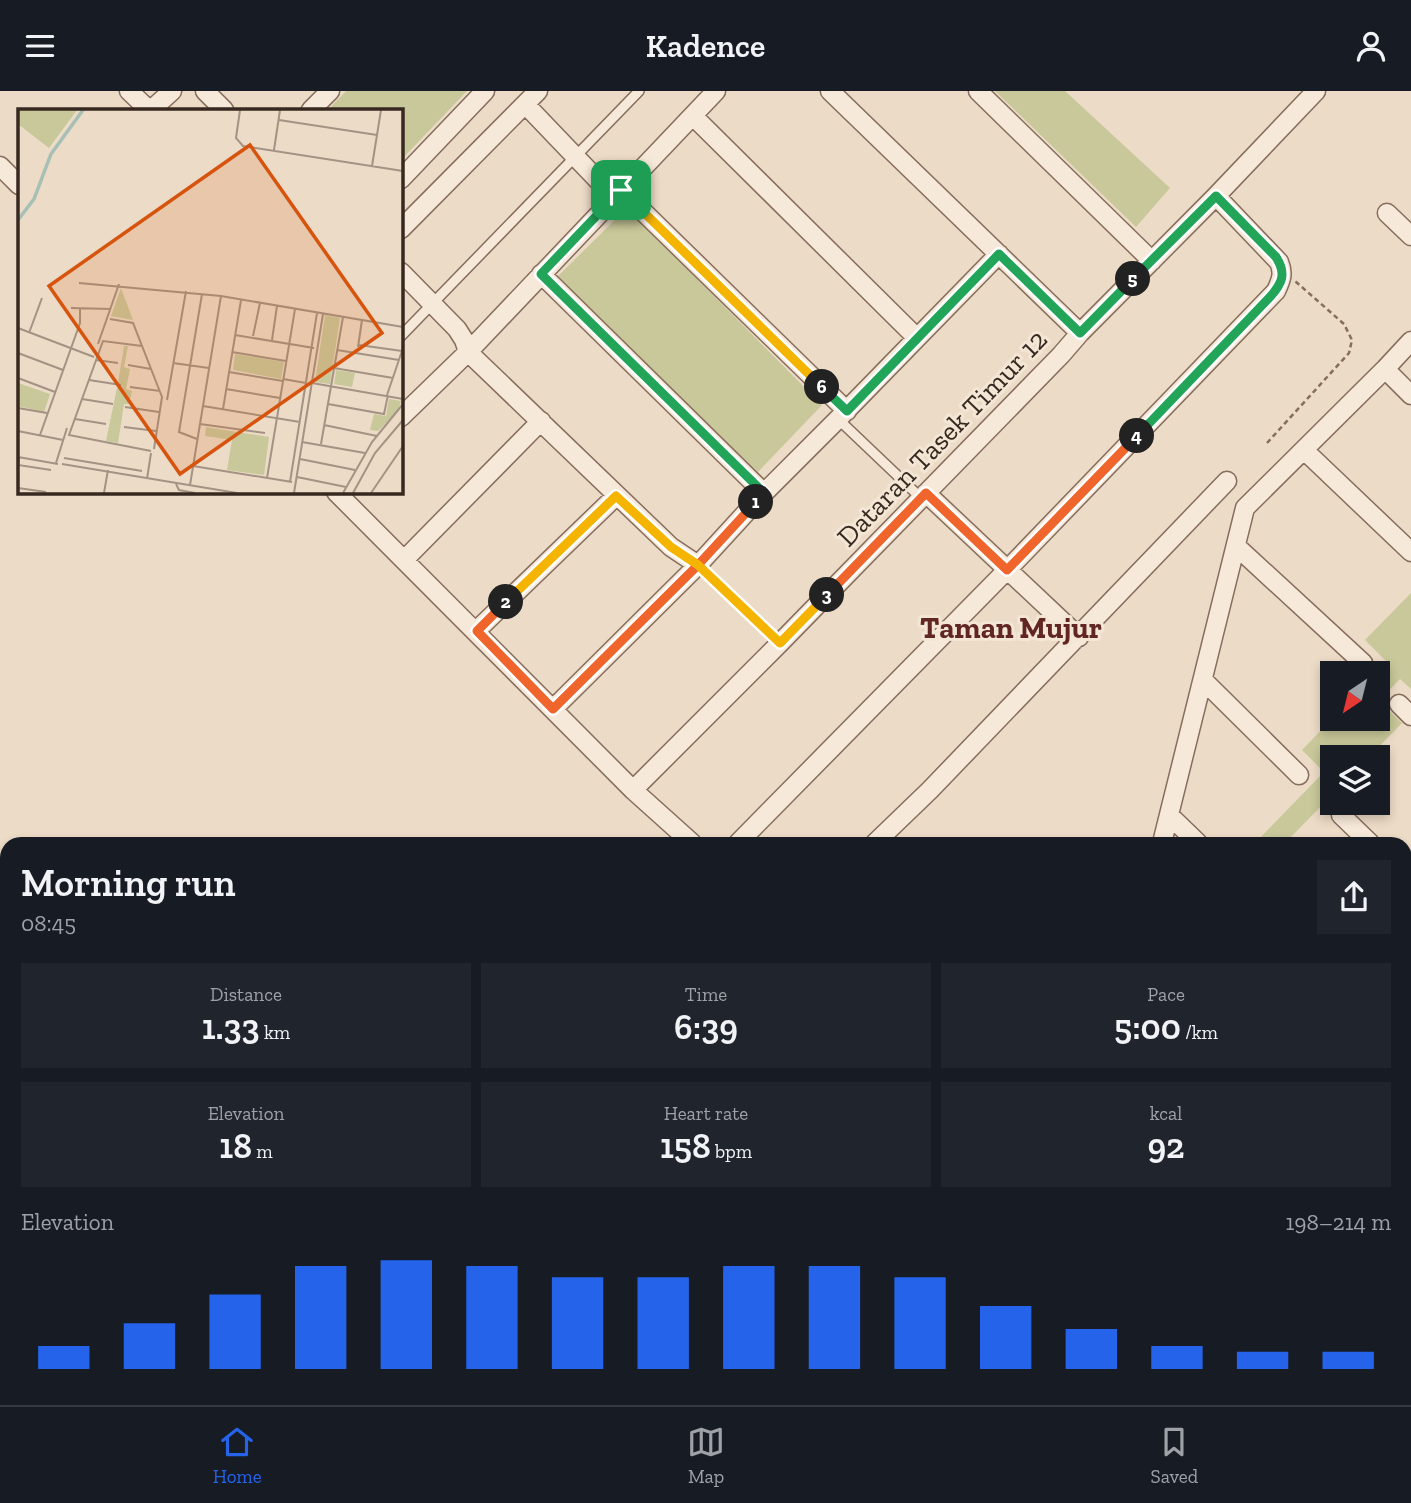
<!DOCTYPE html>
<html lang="en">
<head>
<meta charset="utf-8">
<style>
	:root { --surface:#171b24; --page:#20242c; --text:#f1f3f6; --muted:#9ea1a6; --line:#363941; --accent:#2563eb }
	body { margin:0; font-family:"Zilla Slab",serif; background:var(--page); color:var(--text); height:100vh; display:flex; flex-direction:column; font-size:26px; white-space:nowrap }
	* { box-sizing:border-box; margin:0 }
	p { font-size:23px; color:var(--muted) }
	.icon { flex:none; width:38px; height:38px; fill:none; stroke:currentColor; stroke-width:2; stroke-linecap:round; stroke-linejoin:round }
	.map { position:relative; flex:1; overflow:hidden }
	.drawer { position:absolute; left:0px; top:746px; width:1412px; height:569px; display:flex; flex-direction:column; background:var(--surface); border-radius:21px 21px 0 0; box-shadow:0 4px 10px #0003 }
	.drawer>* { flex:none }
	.needle { width:46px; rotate:215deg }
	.tools { position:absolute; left:1320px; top:570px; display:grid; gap:14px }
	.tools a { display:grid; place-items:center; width:70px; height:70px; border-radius:0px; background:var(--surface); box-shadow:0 4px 10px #0003; font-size:35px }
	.pin { position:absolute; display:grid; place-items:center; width:60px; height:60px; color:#fff; margin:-30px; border-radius:14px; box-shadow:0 4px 10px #0006 }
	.km { position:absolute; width:35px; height:35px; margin:-18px; border-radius:50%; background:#222; color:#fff; font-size:19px; line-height:35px; text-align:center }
	.round { display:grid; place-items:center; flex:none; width:74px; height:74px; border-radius:0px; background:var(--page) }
	.headline { display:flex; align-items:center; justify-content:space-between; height:119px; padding:0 21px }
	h1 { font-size:38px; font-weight:600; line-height:52px }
	.metrics { display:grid; grid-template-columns:repeat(3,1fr); gap:10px; height:119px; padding:7px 21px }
	.metrics div { display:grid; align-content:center; border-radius:0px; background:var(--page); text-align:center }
	.metrics b { font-size:35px; font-weight:600 }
	.metrics small { font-size:19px; font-weight:400 }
	.metrics p { font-size:19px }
	.chart { height:196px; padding:14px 21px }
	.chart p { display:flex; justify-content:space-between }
	.chart svg { width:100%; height:126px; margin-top:7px; stroke:var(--accent); stroke-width:6 }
	header { display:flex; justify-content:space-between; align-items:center; height:91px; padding:0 21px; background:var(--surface); font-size:32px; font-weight:600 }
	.tab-bar { display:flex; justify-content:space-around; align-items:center; height:98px; border-top:2px solid var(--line); background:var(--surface); font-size:19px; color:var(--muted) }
	.tab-bar a { display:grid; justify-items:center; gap:4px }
	.tab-bar .on { color:var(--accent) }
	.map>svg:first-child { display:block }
	.farmland { fill:#e1d3b4 }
	.green { fill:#c9c89a }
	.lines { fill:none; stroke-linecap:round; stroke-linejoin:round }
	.lane-casing { stroke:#866d5d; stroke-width:12 }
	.street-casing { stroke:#866d5d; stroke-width:21 }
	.path { stroke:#866d5d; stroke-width:2.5; stroke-dasharray:5 3.5; stroke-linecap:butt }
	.lane { stroke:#f7e9d9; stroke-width:9 }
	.street { stroke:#f7e9d9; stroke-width:18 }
	.split-1-casing { stroke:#fff; stroke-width:14 }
	.split-2-casing { stroke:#fff; stroke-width:14 }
	.split-3-casing { stroke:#fff; stroke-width:14 }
	.split-4-casing { stroke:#fff; stroke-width:14 }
	.split-5-casing { stroke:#fff; stroke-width:14 }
	.split-6-casing { stroke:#fff; stroke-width:14 }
	.split-7-casing { stroke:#fff; stroke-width:14 }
	.split-1 { stroke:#22a559; stroke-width:9 }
	.split-2 { stroke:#f0652b; stroke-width:9 }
	.split-3 { stroke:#f5b400; stroke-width:9 }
	.split-4 { stroke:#f0652b; stroke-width:9 }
	.split-5 { stroke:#22a559; stroke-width:9 }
	.split-6 { stroke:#22a559; stroke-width:9 }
	.split-7 { stroke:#f5b400; stroke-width:9 }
	.labels { text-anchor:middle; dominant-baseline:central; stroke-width:6; stroke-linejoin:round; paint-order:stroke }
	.street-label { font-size:28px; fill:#372820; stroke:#f3e6d5 }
	.neighbourhood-label { font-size:30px; font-weight:bold; fill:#612622; stroke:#f3e6d5 }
	.inset-river { fill:none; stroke:#a7bfb5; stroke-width:3.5 }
	.inset-road { fill:none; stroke:#a49384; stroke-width:2 }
	.view { fill:#d6540e; fill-opacity:0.15; stroke:#d6540e; stroke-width:3.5 }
	.inset-edge { fill:none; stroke:#372820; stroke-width:3.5 }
</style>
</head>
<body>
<header><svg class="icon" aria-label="menu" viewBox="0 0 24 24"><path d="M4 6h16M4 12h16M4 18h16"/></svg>Kadence<svg class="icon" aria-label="person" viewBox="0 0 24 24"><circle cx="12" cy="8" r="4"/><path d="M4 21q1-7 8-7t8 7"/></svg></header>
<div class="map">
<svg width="1411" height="1314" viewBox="0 0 1411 1314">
	<rect width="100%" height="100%" fill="#ecdbc6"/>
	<!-- farmland -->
	<path class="farmland" d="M1133,1307H1339L1342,1314H1121Z"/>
	<!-- green -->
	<path class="green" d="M346,0H467L401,69V19H328Z
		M995,0H1065L1170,97L1136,136Z
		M627,117L822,314L758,381L557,186Z
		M1411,502V598L1400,588L1379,610L1402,632L1368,667H1332V704L1285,752H1255L1324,681L1302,659L1332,628H1377V583H1375L1387,571L1365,549Z"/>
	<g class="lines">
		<defs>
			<path id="lane" d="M401,245L639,0
				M838,328L921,407
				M698,474L780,552
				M0,943L7,949
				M382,1307L389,1314"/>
			<path id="street" d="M129,0L149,19
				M205,0L224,19
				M830,0L1080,242
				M978,0L1152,170
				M525,13L614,106
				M151,19L172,0
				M311,19L330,0
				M693,25L917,247
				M0,75L19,94
				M401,88L485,0
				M621,99L847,320
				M1387,122L1411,145
				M401,138L538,0
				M401,181L457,238L464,249L468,261L671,456L698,474
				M541,183L764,402
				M1385,278L1411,304
				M401,326L468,261L716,0
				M1304,359L1411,461
				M336,401L633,699L692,752
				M926,402L1079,546
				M1236,455L1363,572
				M404,469L541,330
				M476,540L616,405
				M1203,589L1299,684
				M1399,613L1411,625
				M553,618L698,474L764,402L838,328L999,163
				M633,699L780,552L1061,264L1080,242L1216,105L1316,0
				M1169,724L1198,752
				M1341,724L1370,752
				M738,752L1007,479L1276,200C1281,189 1284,183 1279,171L1216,105
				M875,752L930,699L1227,390
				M1162,752L1245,417L1385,278L1411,250
				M1405,787L1411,793
				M1405,829L1411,825
				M1405,852L1411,848
				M1405,1020L1411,1016
				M10,1307L17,1314"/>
		</defs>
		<!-- lane casing -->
		<use href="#lane" class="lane-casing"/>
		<!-- street casing -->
		<use href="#street" class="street-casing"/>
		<!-- path -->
		<path class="path" d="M1267,352L1349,262L1352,249L1344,233L1295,190"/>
		<!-- lane -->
		<use href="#lane" class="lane"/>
		<!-- street -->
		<use href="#street" class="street"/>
	</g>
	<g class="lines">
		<defs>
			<path id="split-1" d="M621,99L541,183L764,402L756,411"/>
			<path id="split-2" d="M506,511L477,540L553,618L698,474L756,411"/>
			<path id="split-3" d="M506,511L616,405L671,456L698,474L780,552L827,504"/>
			<path id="split-4" d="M827,504L926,402L1007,479L1137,345"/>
			<path id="split-5" d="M1133,188L1216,105L1276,166C1287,183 1282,193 1269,207L1137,345"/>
			<path id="split-6" d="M822,296L847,320L999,163L1080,242L1133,188"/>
			<path id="split-7" d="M621,99L822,296"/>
		</defs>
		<!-- split-1 casing -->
		<use href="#split-1" class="split-1-casing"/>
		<!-- split-2 casing -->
		<use href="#split-2" class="split-2-casing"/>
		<!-- split-3 casing -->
		<use href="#split-3" class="split-3-casing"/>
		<!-- split-4 casing -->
		<use href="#split-4" class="split-4-casing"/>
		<!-- split-5 casing -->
		<use href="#split-5" class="split-5-casing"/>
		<!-- split-6 casing -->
		<use href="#split-6" class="split-6-casing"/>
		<!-- split-7 casing -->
		<use href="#split-7" class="split-7-casing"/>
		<!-- split-1 -->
		<use href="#split-1" class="split-1"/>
		<!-- split-2 -->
		<use href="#split-2" class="split-2"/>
		<!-- split-3 -->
		<use href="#split-3" class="split-3"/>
		<!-- split-4 -->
		<use href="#split-4" class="split-4"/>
		<!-- split-5 -->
		<use href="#split-5" class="split-5"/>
		<!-- split-6 -->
		<use href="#split-6" class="split-6"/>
		<!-- split-7 -->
		<use href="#split-7" class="split-7"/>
	</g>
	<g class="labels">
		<!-- street labels -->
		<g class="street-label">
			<text transform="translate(942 347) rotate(-46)">Dataran Tasek Timur 12</text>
		</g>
		<!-- neighbourhood labels -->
		<g class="neighbourhood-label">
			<text x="1011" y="537">Taman Mujur</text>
		</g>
	</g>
	<!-- overview -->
	<g transform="translate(18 18)">
		<rect width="385" height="385" fill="#ecdbc6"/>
		<path d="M0,1H59L31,39L0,15ZM103,179L115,211L93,207ZM307,206L322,209L312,275L297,273ZM106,237H110L106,258L112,260L108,280L114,282L111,295H106L100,334L88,332L99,279H105L100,274ZM217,245L266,253L263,270L215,261ZM318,261L337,264L334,278L316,275ZM0,274L32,285L26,303L0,297ZM371,290L383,292L380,302L360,322L352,321L356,305L368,307ZM188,318L251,328L246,366L209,361L214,331L187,327Z" fill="#c9c89a"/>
		<path class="inset-river" d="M0,111L16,90L33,45L65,1"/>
		<path class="inset-road" d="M222,1L218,29L225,37L385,62M261,11L359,26M256,41L262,1M354,57L363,1M61,174L203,187L385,218M53,199L93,200M92,210L115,214L144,288L136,340M0,219L76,248M11,224L24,189M217,226L296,239M235,227L242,194M254,231L259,197M80,235L101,175M341,236L384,242M124,237L85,232L51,326L133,342M340,238L344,211M319,241L381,251M214,243L268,252M0,244L45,261M78,251L100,254M155,254L191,259M110,256L133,260M316,259L375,269M211,263L265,272M0,269L37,283M265,270L288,274M71,271L103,276M294,274L385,290M112,278L142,282M208,280L262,289M369,286L385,239M64,290L95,295M149,291L168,182M310,295L366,305L370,286M185,297L282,313M107,298L141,303M0,299L29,304M205,300L223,191M57,310L88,315M182,315L247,324M306,316L359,327M106,318L138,322M0,322L45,331M22,326L62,214V199M179,330L161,323L184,185M284,333L347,344M303,335L325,208M0,348L40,355M1,349L0,356L33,361M46,349L124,362M282,350L337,361M38,354L49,319M44,355L219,384M175,357L274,373M279,368L328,378M249,369L277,200M129,370L133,344M272,373L299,204M158,375L161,381L177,384M172,376L203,187M0,379L28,383M86,384L90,361M276,384L305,205M325,384L354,333L385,295M335,384L357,344L385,311M353,384L385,337"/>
		<path class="view" d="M232,36L364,224L162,365L31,177Z"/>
		<rect width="385" height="385" class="inset-edge"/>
	</g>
</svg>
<div class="tools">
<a><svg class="needle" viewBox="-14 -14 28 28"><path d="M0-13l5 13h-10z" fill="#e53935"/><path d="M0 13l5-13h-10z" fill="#9ea1a6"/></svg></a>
<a><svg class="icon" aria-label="layers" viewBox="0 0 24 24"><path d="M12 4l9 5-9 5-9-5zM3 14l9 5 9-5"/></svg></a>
</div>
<div class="pin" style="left:621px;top:99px;background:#1e9e55"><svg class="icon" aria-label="arrive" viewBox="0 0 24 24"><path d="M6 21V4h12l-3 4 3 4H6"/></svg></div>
<b class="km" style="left:756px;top:411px">1</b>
<b class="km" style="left:506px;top:511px">2</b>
<b class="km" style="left:827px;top:504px">3</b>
<b class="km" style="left:1137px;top:345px">4</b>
<b class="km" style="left:1133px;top:188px">5</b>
<b class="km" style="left:822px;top:296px">6</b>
<section class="drawer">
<div class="headline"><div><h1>Morning run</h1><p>08:45</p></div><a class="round"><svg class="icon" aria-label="share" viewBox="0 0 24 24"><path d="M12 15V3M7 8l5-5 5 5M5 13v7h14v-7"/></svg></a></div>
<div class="metrics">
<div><p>Distance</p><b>1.33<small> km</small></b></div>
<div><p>Time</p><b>6:39</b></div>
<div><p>Pace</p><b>5:00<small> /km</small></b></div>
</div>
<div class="metrics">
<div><p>Elevation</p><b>18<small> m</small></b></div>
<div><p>Heart rate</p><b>158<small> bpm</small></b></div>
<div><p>kcal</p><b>92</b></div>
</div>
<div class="chart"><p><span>Elevation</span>198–214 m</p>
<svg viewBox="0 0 160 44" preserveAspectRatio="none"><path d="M5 44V36M15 44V28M25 44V18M35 44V8M45 44V6M55 44V8M65 44V12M75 44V12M85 44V8M95 44V8M105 44V12M115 44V22M125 44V30M135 44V36M145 44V38M155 44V38"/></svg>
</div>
</section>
</div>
<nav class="tab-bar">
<a class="on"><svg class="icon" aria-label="home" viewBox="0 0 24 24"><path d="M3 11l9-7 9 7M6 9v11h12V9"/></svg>Home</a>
<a><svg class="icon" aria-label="map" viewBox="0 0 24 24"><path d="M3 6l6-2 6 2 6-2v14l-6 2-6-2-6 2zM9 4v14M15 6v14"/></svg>Map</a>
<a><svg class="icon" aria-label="saved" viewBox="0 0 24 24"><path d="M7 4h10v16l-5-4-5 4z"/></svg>Saved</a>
</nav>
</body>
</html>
